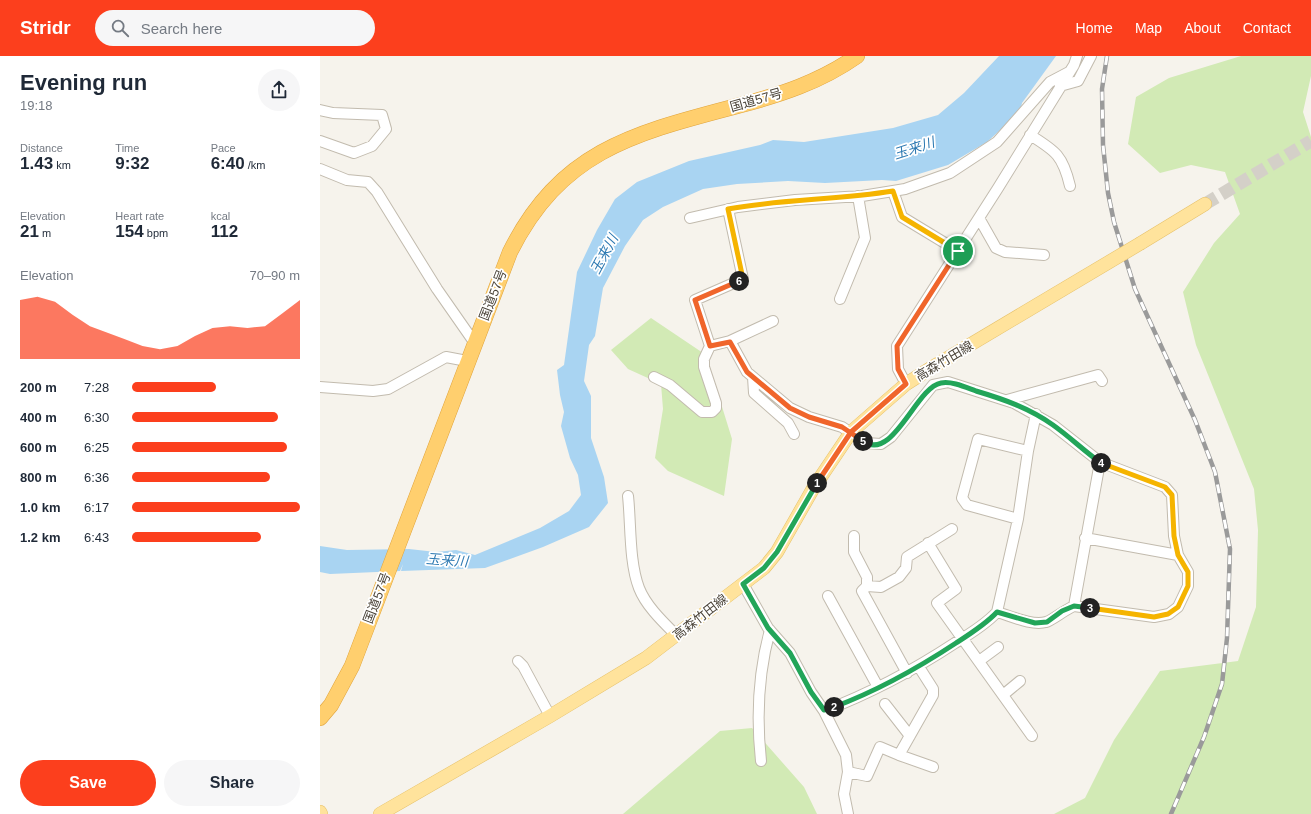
<!DOCTYPE html>
<html lang="en">
<head>
<meta charset="utf-8">
<style>
	:root { --surface:#fff; --page:#f6f6f7; --text:#1f2937; --muted:#747a83; --accent:#fc3f1d }
	body { margin:0; font-family:Arial,"Noto Sans JP",sans-serif; background:var(--page); color:var(--text); height:100vh; display:flex; flex-direction:column; font-size:15px; white-space:nowrap }
	* { box-sizing:border-box; margin:0 }
	p { font-size:13px; color:var(--muted) }
	.icon { flex:none; width:22px; height:22px; fill:none; stroke:currentColor; stroke-width:2; stroke-linecap:round; stroke-linejoin:round }
	.map { position:relative; flex:1; overflow:hidden }
	.details { display:flex; flex-direction:column; background:var(--surface); width:320px }
	.details>* { flex:none }
	.pin { position:absolute; display:grid; place-items:center; width:34px; height:34px; color:#fff; margin:-17px; border:2px solid #fff; border-radius:50%; box-shadow:0 1px 4px #0007 }
	.km { position:absolute; width:20px; height:20px; margin:-10px; border-radius:50%; background:#222; color:#fff; font-size:11px; line-height:20px; text-align:center }
	.round { display:grid; place-items:center; flex:none; width:42px; height:42px; border-radius:21px; background:var(--page) }
	.headline { display:flex; align-items:center; justify-content:space-between; height:68px; padding:0 20px }
	h1 { font-size:22px; font-weight:700; line-height:30px }
	.figures { display:grid; grid-template-columns:repeat(3,1fr); gap:6px; height:68px; padding:4px 20px }
	.figures div { display:grid; align-content:center }
	.figures b { font-size:17px; font-weight:700 }
	.figures small { font-size:11px; font-weight:400 }
	.figures p { font-size:11px }
	.chart { height:112px; padding:8px 20px }
	.chart p { display:flex; justify-content:space-between }
	.chart svg { width:100%; height:72px; margin-top:4px; fill:var(--accent); opacity:.7 }
	.cta { display:flex; gap:8px; margin-top:auto; padding:8px 20px }
	.cta a { flex:1; height:46px; border-radius:24px; background:var(--accent); color:#fff; font-size:16px; font-weight:700; line-height:46px; text-align:center }
	.cta a+a { background:var(--page); color:var(--text) }
	ul { padding:0 20px; list-style:none; font-size:13px }
	li { display:grid; grid-template-columns:64px 48px 1fr; align-items:center; height:30px }
	li i { height:10px; border-radius:5px; background:var(--accent) }
	header { display:flex; align-items:center; gap:24px; box-sizing:border-box; height:56px; padding:0 20px; background:var(--accent); color:#fff }
	header strong { font-size:19px }
	nav { display:flex; gap:22px; margin-inline-start:auto; font-size:14px }
	.search { width:280px; height:36px; background:var(--page); display:flex; align-items:center; gap:10px; box-sizing:border-box; padding:0 14px; border-radius:22px; color:var(--muted); font-size:15px }
	main { display:flex; flex:1; min-height:0 }
	.map>svg:first-child { display:block }
	.green { fill:#d2eab5 }
	.water { fill:#a9d4f2 }
	.lines { fill:none; stroke-linecap:round; stroke-linejoin:round }
	.major-tunnel { stroke:#d4d0c8; stroke-width:13; stroke-dasharray:13 6; stroke-linecap:butt }
	.minor-casing { stroke:#c2bbae; stroke-width:12 }
	.major-casing { stroke:#e6c16a; stroke-width:14 }
	.highway-casing { stroke:#e0a43c; stroke-width:16 }
	.minor { stroke:#fff; stroke-width:10 }
	.major { stroke:#ffe39c; stroke-width:13 }
	.highway { stroke:#ffcf6e; stroke-width:15 }
	.rail-casing { stroke:#9a9a9a; stroke-width:4.5 }
	.rail { stroke:#fff; stroke-width:3; stroke-dasharray:9; stroke-linecap:butt }
	.major-bridge-casing { stroke:#e6c16a; stroke-width:14; stroke-linecap:butt }
	.major-bridge { stroke:#ffe39c; stroke-width:13 }
	.split-1-casing { stroke:#fff; stroke-width:8 }
	.split-2-casing { stroke:#fff; stroke-width:8 }
	.split-3-casing { stroke:#fff; stroke-width:8 }
	.split-4-casing { stroke:#fff; stroke-width:8 }
	.split-5-casing { stroke:#fff; stroke-width:8 }
	.split-6-casing { stroke:#fff; stroke-width:8 }
	.split-7-casing { stroke:#fff; stroke-width:8 }
	.split-1 { stroke:#f0652b; stroke-width:5 }
	.split-2 { stroke:#22a559; stroke-width:5 }
	.split-3 { stroke:#22a559; stroke-width:5 }
	.split-4 { stroke:#f5b400; stroke-width:5 }
	.split-5 { stroke:#22a559; stroke-width:5 }
	.split-6 { stroke:#f0652b; stroke-width:5 }
	.split-7 { stroke:#f5b400; stroke-width:5 }
	.labels { text-anchor:middle; dominant-baseline:central; stroke-width:3.5; stroke-linejoin:round; paint-order:stroke }
	.street-label { font-size:13px; fill:#4b4439; stroke:#fff }
	.water-label { font-size:14px; font-style:italic; fill:#2e7ab2; stroke:#fff }
</style>
</head>
<body>
<header>
<strong>Stridr</strong>
<div class="search"><svg class="icon" aria-label="search" viewBox="0 0 24 24"><circle cx="10" cy="10" r="6"/><path d="M15 15l6 6"/></svg>Search here</div>
<nav><a>Home</a><a>Map</a><a>About</a><a>Contact</a></nav>
</header>
<main>
<section class="details">
<div class="headline"><div><h1>Evening run</h1><p>19:18</p></div><a class="round"><svg class="icon" aria-label="share" viewBox="0 0 24 24"><path d="M12 15V3M7 8l5-5 5 5M5 13v7h14v-7"/></svg></a></div>
<div class="figures">
<div><p>Distance</p><b>1.43<small> km</small></b></div>
<div><p>Time</p><b>9:32</b></div>
<div><p>Pace</p><b>6:40<small> /km</small></b></div>
</div>
<div class="figures">
<div><p>Elevation</p><b>21<small> m</small></b></div>
<div><p>Heart rate</p><b>154<small> bpm</small></b></div>
<div><p>kcal</p><b>112</b></div>
</div>
<div class="chart"><p><span>Elevation</span>70–90 m</p>
<svg viewBox="0 0 160 44" preserveAspectRatio="none"><path d="M0 44V8L10 6L20 9L30 17L40 24L50 28L60 32L70 36L80 38L90 36L100 30L110 25L120 24L130 25L140 24L150 16L160 8V44z"/></svg>
</div>
<ul>
<li><b>200 m</b>7:28<i style="width:50%"></i></li>
<li><b>400 m</b>6:30<i style="width:87%"></i></li>
<li><b>600 m</b>6:25<i style="width:92%"></i></li>
<li><b>800 m</b>6:36<i style="width:82%"></i></li>
<li><b>1.0 km</b>6:17<i style="width:100%"></i></li>
<li><b>1.2 km</b>6:43<i style="width:77%"></i></li>
</ul>
<div class="cta"><a>Save</a><a>Share</a></div>
</section>
<div class="map">
<svg width="991" height="758" viewBox="0 0 991 758">
	<rect width="100%" height="100%" fill="#f6f3ec"/>
	<!-- green -->
	<path class="green" d="M921,0H991V20L983,56L991,81V758H734L765,742L794,684L840,615L918,605L936,551L938,474L934,433L876,289L863,236L894,187L920,158L905,116L871,109L840,117L808,88L816,41L849,22Z
		M331,262L386,299L412,383L404,440L348,415L335,402L343,353L341,328L308,313L291,294Z
		M432,672L484,731L497,758H303L400,675Z"/>
	<!-- water -->
	<path class="water" d="M679,0H736L702,47L700,56L667,86L628,109L576,125L562,124L505,127L468,125L417,128L383,133L343,151L323,164L305,190L283,232L275,280L269,289L264,325L271,340V382L284,421L288,447L269,471L223,491L165,512L81,515L83,508L80,515L10,518L0,516V490L27,494L89,493L116,496L136,494L155,499L220,472L249,455L261,439L258,419L250,402L241,370L244,356L240,339L237,314L244,309L257,216L277,174L295,143L317,126L369,105L440,89L453,84L484,86L573,72L618,59L644,37Z"/>
	<g class="lines">
		<!-- major-tunnel -->
		<path class="major-tunnel" d="M885,148L991,85"/>
		<defs>
			<path id="minor" d="M740,30L758,25L771,0
				M0,54L13,57L62,59L66,73L52,90L34,97L0,85
				M710,79C736,95 743,100 750,130
				M0,113L27,124L48,126L57,136L117,233L154,286
				M573,135L582,161L638,195
				M408,153L423,223L375,244L390,290L410,285
				M370,162L418,151L475,144L542,140L573,135L585,133L630,117L677,86L730,26L749,16
				M659,162L676,192L685,196L724,199
				M520,243L545,182L538,140
				M453,265L410,285L427,316L470,352L489,361L522,371L546,387L561,388L571,381L613,329L628,326L694,347L733,369L780,406L845,431L852,439L854,480L858,499L868,516V530L858,551L849,558L834,561L754,550C746,553 731,565 726,566C712,570 691,560 677,556L698,463L708,395L716,358
				M334,321L350,329L382,356H392L396,352V347L384,311V303L390,290
				M433,321L434,337L468,367L474,378
				M586,328L578,313L577,290L678,132L754,9L757,0
				M0,331L53,335L68,333L126,301L147,305
				M687,344L778,319L782,325
				M308,440C311,467 309,506 319,532C326,550 343,566 357,580
				M698,463L647,449L642,442L658,383L708,395
				M534,480V496L547,521V530L542,535L587,617
				M765,482L858,499
				M608,487L636,533L617,547L712,680
				M423,528L448,572L470,597L491,636L504,655L526,699L528,716L547,720L560,691L579,699L613,639V633L599,611
				M547,530L561,531L579,521L586,512L587,501L632,473
				M508,540L558,631
				M754,550L780,406
				M198,605L203,610L230,660
				M659,605L678,591
				M683,639L700,625
				M565,648L590,680
				M504,655C551,637 594,614 635,587C650,578 666,568 677,556
				M579,699L613,711
				M441,705C436,659 438,618 450,574
				M528,716L524,738L528,758"/>
			<path id="major" d="M821,187L885,148
				M0,756L1,758
				M60,758L230,660L326,602L444,512L457,496L494,431L531,376L586,328L611,312"/>
			<path id="highway" d="M0,662L11,649L32,610L190,196C241,94 315,77 417,50C460,39 500,26 537,0"/>
		</defs>
		<!-- minor casing -->
		<use href="#minor" class="minor-casing"/>
		<!-- major casing -->
		<use href="#major" class="major-casing"/>
		<!-- highway casing -->
		<use href="#highway" class="highway-casing"/>
		<!-- minor -->
		<use href="#minor" class="minor"/>
		<!-- major -->
		<use href="#major" class="major"/>
		<!-- highway -->
		<use href="#highway" class="highway"/>
		<defs>
			<path id="rail" d="M787,0L782,33L783,89L788,137L794,166L815,233L875,364L895,416L910,493L907,582L902,628L884,681L851,758"/>
		</defs>
		<!-- rail casing -->
		<use href="#rail" class="rail-casing"/>
		<!-- rail -->
		<use href="#rail" class="rail"/>
		<defs>
			<path id="major-bridge" d="M611,312L821,187"/>
		</defs>
		<!-- major-bridge casing -->
		<use href="#major-bridge" class="major-bridge-casing"/>
		<!-- major-bridge -->
		<use href="#major-bridge" class="major-bridge"/>
	</g>
	<g class="lines">
		<defs>
			<path id="split-1" d="M497,427L531,376L586,328L578,313L577,290L638,195"/>
			<path id="split-2" d="M497,427L457,496L444,512L423,528L448,572L470,597L491,636L504,654L514,651"/>
			<path id="split-3" d="M514,651C557,635 598,612 636,587C650,578 666,568 677,556L715,567L727,566L742,555L754,550L770,552"/>
			<path id="split-4" d="M770,552L834,561L848,558L858,551L868,530V516L858,499L854,480L852,439L845,431L781,407"/>
			<path id="split-5" d="M543,385C573,407 596,331 621,327C632,325 645,331 656,335C683,343 709,352 733,369C750,381 764,395 781,407"/>
			<path id="split-6" d="M419,225L375,244L390,290L410,286L427,316L470,352L489,361L522,371L543,385"/>
			<path id="split-7" d="M419,225L423,223L408,153C462,143 518,144 573,135L582,161L638,195"/>
		</defs>
		<!-- split-1 casing -->
		<use href="#split-1" class="split-1-casing"/>
		<!-- split-2 casing -->
		<use href="#split-2" class="split-2-casing"/>
		<!-- split-3 casing -->
		<use href="#split-3" class="split-3-casing"/>
		<!-- split-4 casing -->
		<use href="#split-4" class="split-4-casing"/>
		<!-- split-5 casing -->
		<use href="#split-5" class="split-5-casing"/>
		<!-- split-6 casing -->
		<use href="#split-6" class="split-6-casing"/>
		<!-- split-7 casing -->
		<use href="#split-7" class="split-7-casing"/>
		<!-- split-1 -->
		<use href="#split-1" class="split-1"/>
		<!-- split-2 -->
		<use href="#split-2" class="split-2"/>
		<!-- split-3 -->
		<use href="#split-3" class="split-3"/>
		<!-- split-4 -->
		<use href="#split-4" class="split-4"/>
		<!-- split-5 -->
		<use href="#split-5" class="split-5"/>
		<!-- split-6 -->
		<use href="#split-6" class="split-6"/>
		<!-- split-7 -->
		<use href="#split-7" class="split-7"/>
	</g>
	<g class="labels">
		<!-- street labels -->
		<g class="street-label">
			<text transform="translate(436 44) rotate(-16)">国道57号</text>
			<text transform="translate(173 239) rotate(-69)">国道57号</text>
			<text transform="translate(624 305) rotate(-31)">高森竹田線</text>
			<text transform="translate(57 542) rotate(-69)">国道57号</text>
			<text transform="translate(380 561) rotate(-38)">高森竹田線</text>
		</g>
		<!-- water labels -->
		<g class="water-label">
			<text transform="translate(594 92) rotate(-18)">玉来川</text>
			<text transform="translate(284 198) rotate(-62)">玉来川</text>
			<text transform="translate(127 504) rotate(4)">玉来川</text>
		</g>
	</g>
</svg>
<div class="pin" style="left:638px;top:195px;background:#1e9e55"><svg class="icon" aria-label="arrive" viewBox="0 0 24 24"><path d="M6 21V4h12l-3 4 3 4H6"/></svg></div>
<b class="km" style="left:497px;top:427px">1</b>
<b class="km" style="left:514px;top:651px">2</b>
<b class="km" style="left:770px;top:552px">3</b>
<b class="km" style="left:781px;top:407px">4</b>
<b class="km" style="left:543px;top:385px">5</b>
<b class="km" style="left:419px;top:225px">6</b>
</div>
</main>
</body>
</html>
